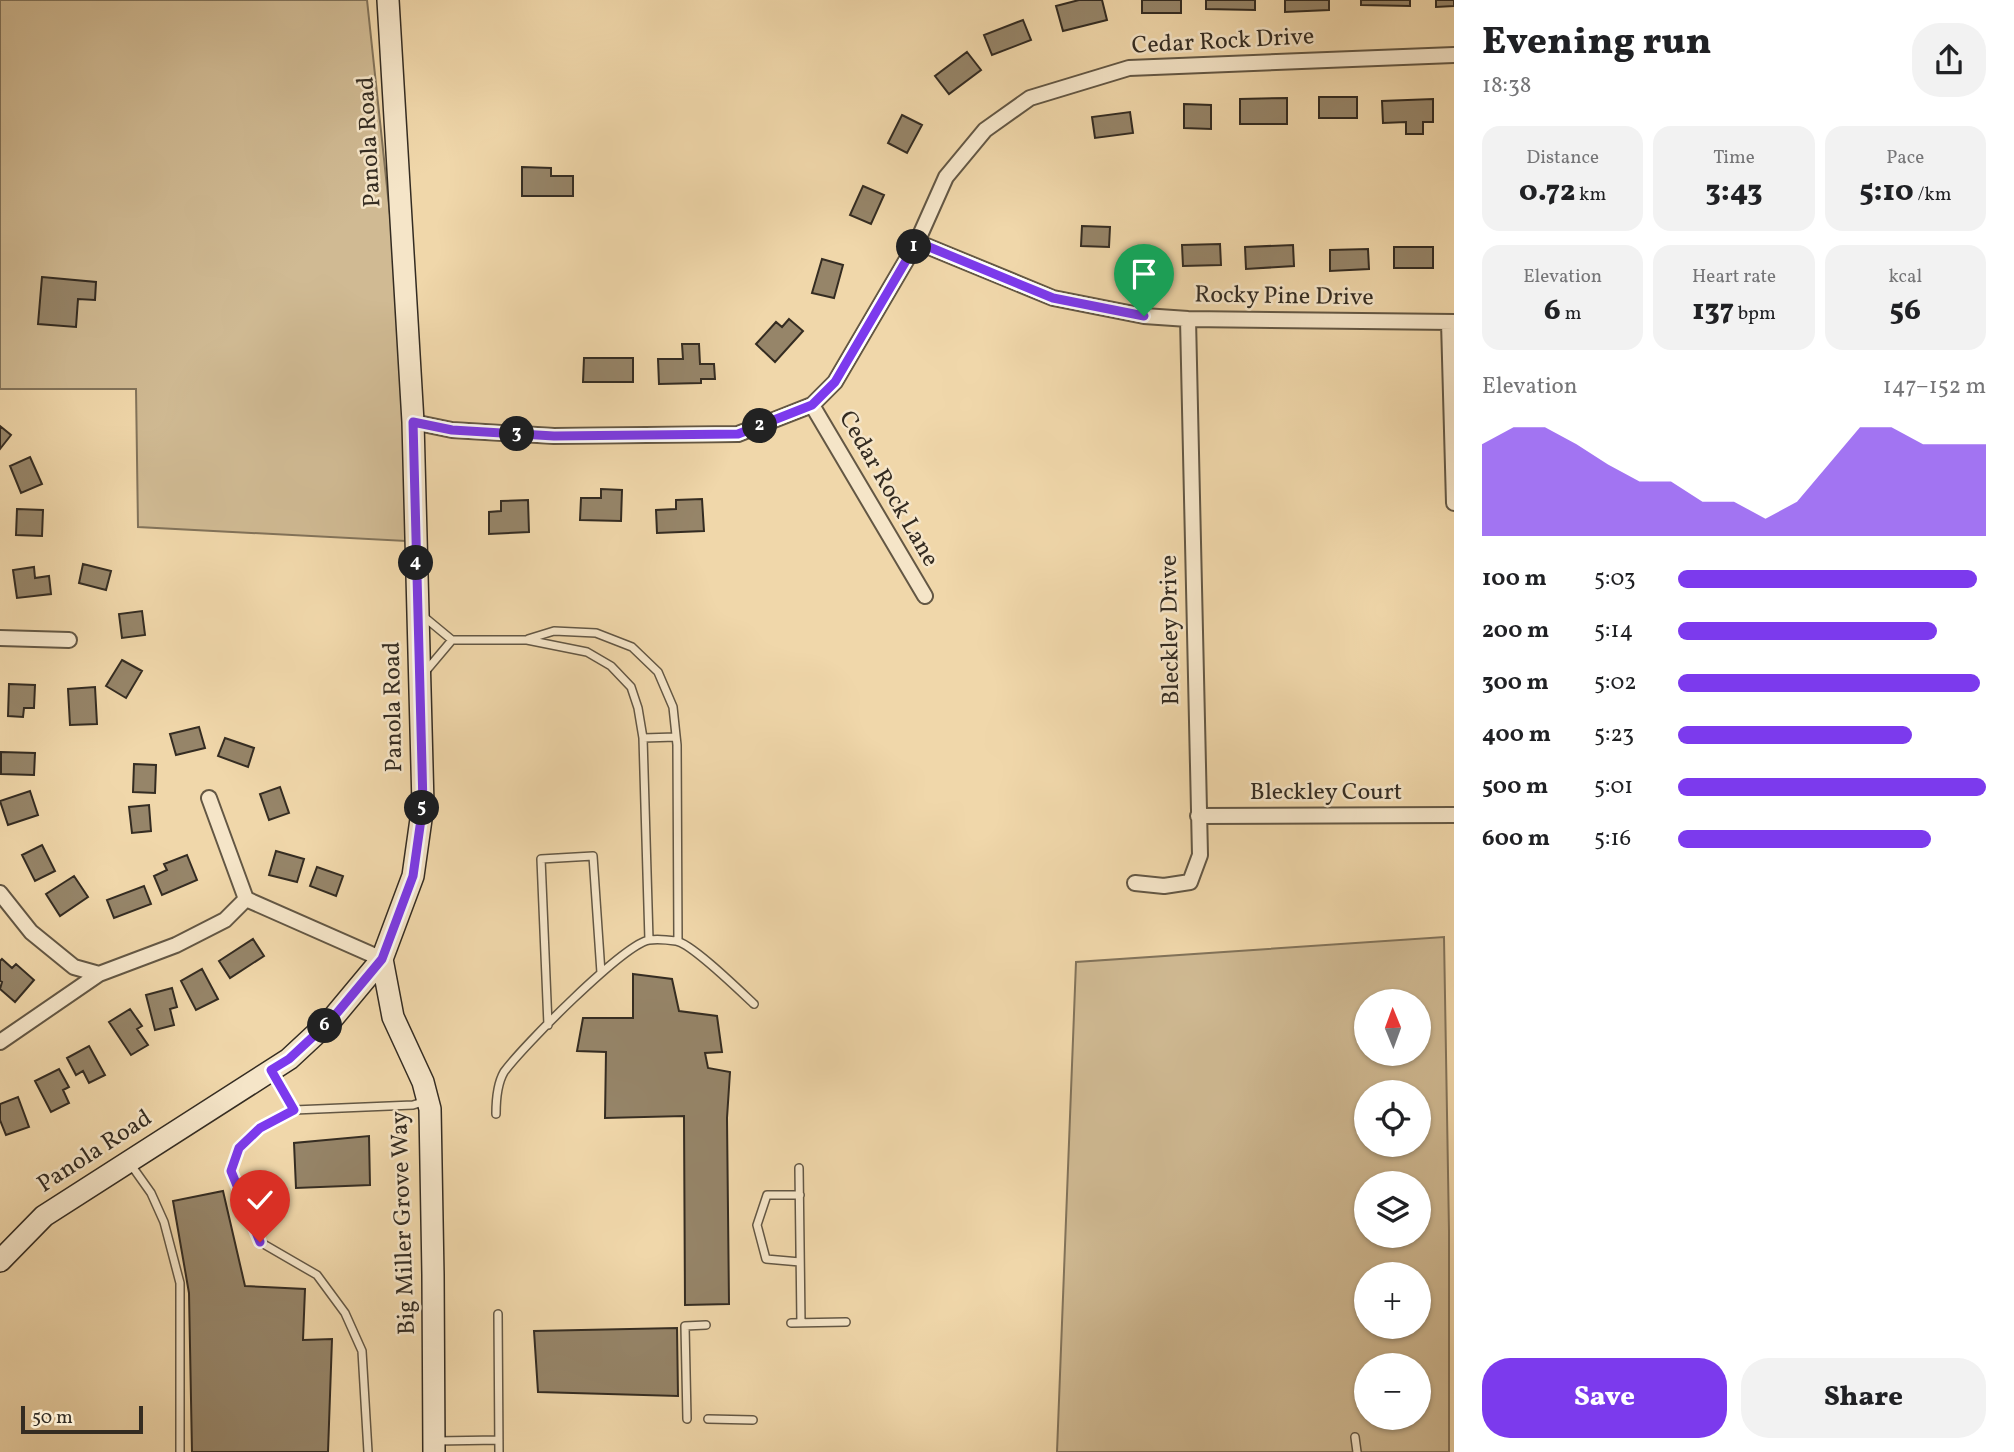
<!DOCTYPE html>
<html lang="en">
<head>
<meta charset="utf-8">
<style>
	:root { --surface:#fff; --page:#f2f2f2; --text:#202124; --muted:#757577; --accent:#7c3aed }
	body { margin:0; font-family:Vollkorn,serif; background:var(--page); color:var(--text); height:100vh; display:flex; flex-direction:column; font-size:26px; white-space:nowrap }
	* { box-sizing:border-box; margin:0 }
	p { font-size:23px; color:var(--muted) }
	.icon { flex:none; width:38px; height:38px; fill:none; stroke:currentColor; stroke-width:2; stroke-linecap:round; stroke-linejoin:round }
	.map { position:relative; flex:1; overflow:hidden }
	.side { display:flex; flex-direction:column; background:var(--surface); width:560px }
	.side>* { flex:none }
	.needle { width:46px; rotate:359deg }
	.fabs { position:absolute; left:1354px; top:989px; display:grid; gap:14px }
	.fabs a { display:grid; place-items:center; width:77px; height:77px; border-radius:50%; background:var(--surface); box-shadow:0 2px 5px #0004; font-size:35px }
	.scale { position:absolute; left:21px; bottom:18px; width:122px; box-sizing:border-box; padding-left:7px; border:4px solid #342c22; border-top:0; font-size:19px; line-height:24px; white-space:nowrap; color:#342c22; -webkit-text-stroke:5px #f5e5c8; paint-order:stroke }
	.pin { position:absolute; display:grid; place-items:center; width:60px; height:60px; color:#fff; margin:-72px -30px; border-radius:50% 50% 50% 0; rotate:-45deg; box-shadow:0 0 7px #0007 }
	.pin .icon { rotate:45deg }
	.km { position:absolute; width:35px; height:35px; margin:-18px; border-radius:50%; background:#222; color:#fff; font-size:19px; line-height:35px; text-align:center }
	.round { display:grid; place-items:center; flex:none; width:74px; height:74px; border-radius:28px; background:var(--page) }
	.head { display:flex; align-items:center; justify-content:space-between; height:119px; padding:0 28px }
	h1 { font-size:38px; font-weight:800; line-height:52px }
	.figures { display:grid; grid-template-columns:repeat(3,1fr); gap:10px; height:119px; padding:7px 28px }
	.figures div { display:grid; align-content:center; border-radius:18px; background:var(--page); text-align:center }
	.figures b { font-size:30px; font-weight:800 }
	.figures small { font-size:19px; font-weight:400 }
	.figures p { font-size:19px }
	.chart { height:196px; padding:14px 28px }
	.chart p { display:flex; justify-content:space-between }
	.chart svg { width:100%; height:126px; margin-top:7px; fill:var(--accent); opacity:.7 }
	.primary-button { display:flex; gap:14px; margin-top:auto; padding:14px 28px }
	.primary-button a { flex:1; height:80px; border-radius:28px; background:var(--accent); color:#fff; font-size:28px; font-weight:800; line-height:80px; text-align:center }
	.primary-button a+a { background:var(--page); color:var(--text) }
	ul { padding:0 28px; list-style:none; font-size:23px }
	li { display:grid; grid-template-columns:112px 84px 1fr; align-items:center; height:52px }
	li i { height:18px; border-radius:9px; background:var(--accent) }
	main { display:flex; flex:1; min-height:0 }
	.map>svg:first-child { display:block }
	.green { fill:#d0ba93; stroke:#82735a; stroke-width:2; fill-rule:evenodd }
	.building { fill:#968569; stroke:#342c22; stroke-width:2 }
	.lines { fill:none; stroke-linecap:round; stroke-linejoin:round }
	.lane-casing { stroke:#635744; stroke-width:10 }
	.street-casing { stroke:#635744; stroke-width:18 }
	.secondary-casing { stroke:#342c22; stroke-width:24 }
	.lane { stroke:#f5e5c8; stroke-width:7 }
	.street { stroke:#f5e5c8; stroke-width:14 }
	.secondary { stroke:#f5e5c8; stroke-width:21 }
	.route-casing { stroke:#fff; stroke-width:14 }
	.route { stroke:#7c3aed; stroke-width:9 }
	.labels { text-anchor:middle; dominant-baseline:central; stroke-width:5; stroke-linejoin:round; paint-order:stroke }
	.street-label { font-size:24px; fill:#342c22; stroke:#f5e5c8 }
</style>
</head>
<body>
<main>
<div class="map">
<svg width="1454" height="1452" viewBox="0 0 1454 1452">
	<rect width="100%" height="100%" fill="#f0d7aa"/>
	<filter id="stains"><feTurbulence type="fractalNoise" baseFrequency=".00286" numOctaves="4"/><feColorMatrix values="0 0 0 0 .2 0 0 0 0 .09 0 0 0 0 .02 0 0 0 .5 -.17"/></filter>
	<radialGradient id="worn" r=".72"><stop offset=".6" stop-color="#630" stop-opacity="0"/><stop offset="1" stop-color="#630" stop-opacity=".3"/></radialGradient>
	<!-- green -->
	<path class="green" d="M0,0H367L413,430L406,541L138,527L136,389H0Z
		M1444,937L1449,1231V1452H1057L1076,962ZM1367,1001H1419V1054H1367ZM1367,1092H1419V1144H1367ZM1367,1183H1419V1236H1367ZM1367,1274H1419V1326H1367ZM1367,1365H1419V1418H1367Z"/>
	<!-- building -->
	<path class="building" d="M1079,0H1102L1107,20L1063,31L1056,6Z
		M1142,0H1181V13H1142Z
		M1206,0H1255V10L1206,9Z
		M1285,0H1329V10L1285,12Z
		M1361,0H1410V6L1361,5Z
		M1436,0H1454V6L1436,7Z
		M1023,20L1031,40L992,55L984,35Z
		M967,52L981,70L949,94L935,76Z
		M1319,97H1357V118H1319Z
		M1287,98V124H1240V99Z
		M1433,99V122H1423V134H1406V122L1383,123L1382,101Z
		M1184,104L1211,105V129L1184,128Z
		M1130,112L1133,133L1095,138L1092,117Z
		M902,115L922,125L907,153L888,143Z
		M522,167L551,168V176H573V196H522Z
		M863,186L884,195L871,224L850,215Z
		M1082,226L1110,227L1109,247L1081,246Z
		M1220,244L1221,265L1183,266L1182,245Z
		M1293,245L1294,266L1246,269L1245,247Z
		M1394,247H1433V268H1394Z
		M1368,249L1369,269L1330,271V250Z
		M822,259L843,265L834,298L812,293Z
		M42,277L96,282L95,300L78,299L76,327L38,324Z
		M789,319L803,331L775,362L756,344L776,322L782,327Z
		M682,344H699L700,364H714L715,379H701V383L659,384L658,359H683Z
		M584,358H633V382H583Z
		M0,426L11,435L0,449Z
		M30,457L42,484L21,493L10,466Z
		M601,489L622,490L621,521L580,520L581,498H601Z
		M702,499L704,531L657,533L656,510L676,509V500Z
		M528,500L529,532L489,534V512L501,511V501Z
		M17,509L43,510L42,536L16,535Z
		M83,564L111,571L106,590L79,583Z
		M34,567L35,578L49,576L51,594L17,598L13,570Z
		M142,611L145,635L122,638L119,614Z
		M122,660L142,671L126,698L106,686Z
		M9,684L35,685L34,708H24L23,717L8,716Z
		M95,687L97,724L70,725L68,689Z
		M199,727L205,748L176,755L170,734Z
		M225,738L254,748L248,767L218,756Z
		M1,752L35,753L34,775L1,774Z
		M134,764L156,765L155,793L133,792Z
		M280,787L289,813L269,820L260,794Z
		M30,791L38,815L8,825L0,801Z
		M149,805L151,831L132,833L129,807Z
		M42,845L55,871L35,881L22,855Z
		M276,851L304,859L297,882L269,875Z
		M187,855L197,880L162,895L154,876L167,870L164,864Z
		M317,867L343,876L336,896L310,886Z
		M74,876L88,897L60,916L46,894Z
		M144,886L151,904L114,918L107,900Z
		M253,939L264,956L230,978L219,961Z
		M2,959L12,968L16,964L34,980L15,1002L0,989L2,982L0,981V961Z
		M202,969L218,999L196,1010L181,981Z
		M633,974L672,979L679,1011L717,1016L722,1052L705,1053L708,1068L730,1072L727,1118L729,1304L685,1305L684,1116L605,1118L606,1052L577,1051L583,1018H633Z
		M172,988L177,1007L170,1009L174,1025L155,1030L146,995Z
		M130,1009L142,1026L137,1029L148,1045L131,1055L109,1022Z
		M89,1046L105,1075L89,1083L83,1071L76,1075L67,1058Z
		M59,1069L69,1087L63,1090L69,1103L51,1112L35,1081Z
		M18,1097L29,1127L6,1135L0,1120V1104Z
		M369,1136L370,1185L296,1188L294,1143Z
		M223,1191L245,1286L305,1289L303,1340L332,1339L328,1452H192L189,1293L173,1201Z
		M677,1328L678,1396L538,1392L534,1331Z"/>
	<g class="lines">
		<defs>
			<path id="lane" d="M423,616L452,640H527L587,652L611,666L631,687L638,708L643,738L649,940
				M528,639L554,631L596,633L632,647L658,672L673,707L677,745L678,941
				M425,672L452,640
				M643,738L676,737
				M548,1025L541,859L593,856L601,973
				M272,1072L294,1110L260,1128L239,1148L231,1171L260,1242L317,1275L345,1313L362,1351L368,1452
				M294,1110L413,1105L426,1101
				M496,1114C496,1100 497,1084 504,1072C522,1047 623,945 649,940C656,939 669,940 676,941C691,943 740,991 754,1004
				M129,1162L151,1193L164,1222L180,1283V1452
				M799,1168L801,1323
				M800,1195H767L757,1225L766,1259L800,1262
				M498,1314L499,1452
				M791,1323L846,1322
				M687,1419L685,1326L706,1325
				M708,1419L753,1420
				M1355,1437L1357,1452
				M436,1441L499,1440"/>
			<path id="street" d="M917,242L1053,298L1144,316L1188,319L1454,322
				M1449,322L1454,503
				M812,405L925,596
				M413,422L452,430L554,436L738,434L812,405L835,382L917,242L946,177L985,130L1030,98L1129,68L1454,55
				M0,638L69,640
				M209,798L246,899
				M1198,816L1454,815
				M1135,883L1164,886L1190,882L1200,855L1188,319
				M0,893L31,932L74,967L99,974L176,945L225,920L246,899
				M246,899L382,959
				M0,1042L99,974"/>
			<path id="secondary" d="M382,959L393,1017L423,1082L430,1109L433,1275L434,1452
				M0,1261L44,1216L289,1059L332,1019L382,959L413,876L423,805L413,422L388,0"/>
		</defs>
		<!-- lane casing -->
		<use href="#lane" class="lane-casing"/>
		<!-- street casing -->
		<use href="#street" class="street-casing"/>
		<!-- secondary casing -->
		<use href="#secondary" class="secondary-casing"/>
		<!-- lane -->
		<use href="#lane" class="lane"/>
		<!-- street -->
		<use href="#street" class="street"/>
		<!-- secondary -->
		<use href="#secondary" class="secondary"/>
	</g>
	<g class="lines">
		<defs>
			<path id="route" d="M260,1242L231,1171L239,1148L260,1128L294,1110L271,1070L289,1059L332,1019L382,959L413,876L423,805L413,422L452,430L554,436L738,434L812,405L835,382L917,242L1053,298L1144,316"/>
		</defs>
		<!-- route casing -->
		<use href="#route" class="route-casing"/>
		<!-- route -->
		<use href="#route" class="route"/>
	</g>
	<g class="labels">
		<!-- street labels -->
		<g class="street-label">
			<text transform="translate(1223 42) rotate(-3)">Cedar Rock Drive</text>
			<text transform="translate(370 142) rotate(-93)">Panola Road</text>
			<text transform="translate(1284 297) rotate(1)">Rocky Pine Drive</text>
			<text transform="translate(888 489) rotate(60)">Cedar Rock Lane</text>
			<text transform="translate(1171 630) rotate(-91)">Bleckley Drive</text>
			<text transform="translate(394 707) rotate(-91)">Panola Road</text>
			<text x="1326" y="793">Bleckley Court</text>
			<text transform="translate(95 1152) rotate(-33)">Panola Road</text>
			<text transform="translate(404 1223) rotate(-92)">Big Miller Grove Way</text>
		</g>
	</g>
	<rect width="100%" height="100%" filter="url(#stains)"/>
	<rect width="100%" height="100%" fill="url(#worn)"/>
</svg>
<div class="fabs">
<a><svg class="needle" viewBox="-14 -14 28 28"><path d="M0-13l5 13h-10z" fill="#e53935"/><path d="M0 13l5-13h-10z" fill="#757577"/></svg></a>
<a><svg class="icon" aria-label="locate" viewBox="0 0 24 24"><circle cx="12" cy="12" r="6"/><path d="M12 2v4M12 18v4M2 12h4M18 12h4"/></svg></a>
<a><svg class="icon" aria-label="layers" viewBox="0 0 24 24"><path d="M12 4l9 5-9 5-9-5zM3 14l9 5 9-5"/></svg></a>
<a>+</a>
<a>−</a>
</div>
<div class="scale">50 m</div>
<div class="pin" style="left:1144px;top:316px;background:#1e9e55"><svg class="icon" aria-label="arrive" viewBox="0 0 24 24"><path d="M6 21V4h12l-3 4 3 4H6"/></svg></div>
<div class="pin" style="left:260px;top:1242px;background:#d93025"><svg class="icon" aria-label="check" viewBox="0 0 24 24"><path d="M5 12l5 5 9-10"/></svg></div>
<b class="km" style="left:914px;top:247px">1</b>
<b class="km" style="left:760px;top:426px">2</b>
<b class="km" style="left:517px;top:434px">3</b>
<b class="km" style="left:416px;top:563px">4</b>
<b class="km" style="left:422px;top:808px">5</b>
<b class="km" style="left:325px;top:1026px">6</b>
</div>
<section class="side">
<div class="head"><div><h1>Evening run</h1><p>18:38</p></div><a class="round"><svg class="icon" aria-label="share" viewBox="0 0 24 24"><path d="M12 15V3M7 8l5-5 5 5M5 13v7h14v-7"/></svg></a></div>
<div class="figures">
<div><p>Distance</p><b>0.72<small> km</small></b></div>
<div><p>Time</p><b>3:43</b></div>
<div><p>Pace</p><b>5:10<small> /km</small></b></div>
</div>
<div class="figures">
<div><p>Elevation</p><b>6<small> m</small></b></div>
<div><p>Heart rate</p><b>137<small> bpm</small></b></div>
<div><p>kcal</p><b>56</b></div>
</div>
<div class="chart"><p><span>Elevation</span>147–152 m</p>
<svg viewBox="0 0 160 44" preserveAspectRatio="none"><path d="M0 44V12L10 6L20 6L30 12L40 19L50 25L60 25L70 32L80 32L90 38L100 32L110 19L120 6L130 6L140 12L150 12L160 12V44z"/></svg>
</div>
<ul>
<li><b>100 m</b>5:03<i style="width:97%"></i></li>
<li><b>200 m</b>5:14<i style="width:84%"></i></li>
<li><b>300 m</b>5:02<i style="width:98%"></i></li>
<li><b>400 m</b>5:23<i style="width:76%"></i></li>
<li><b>500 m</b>5:01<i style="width:100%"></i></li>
<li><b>600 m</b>5:16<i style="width:82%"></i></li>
</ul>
<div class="primary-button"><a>Save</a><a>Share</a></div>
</section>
</main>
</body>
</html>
